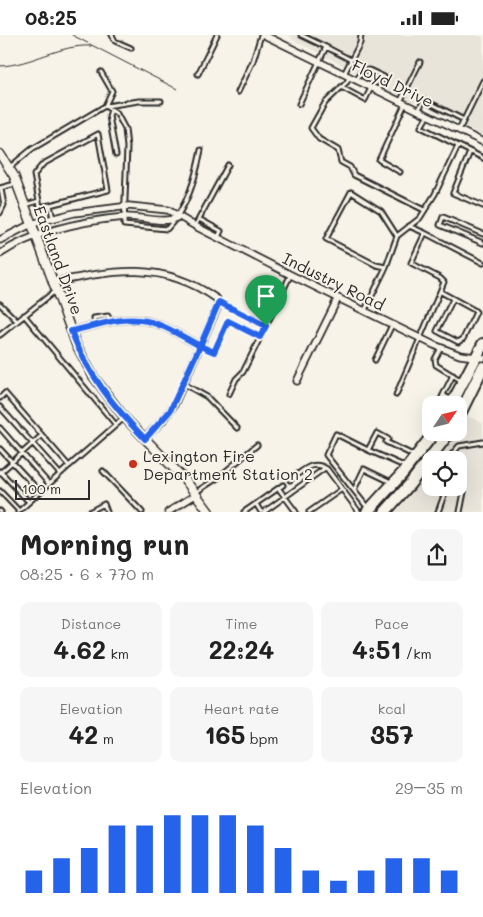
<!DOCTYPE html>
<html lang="en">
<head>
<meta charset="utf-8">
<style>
	:root { --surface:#fff; --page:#f6f6f6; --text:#222; --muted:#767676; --accent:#2563eb }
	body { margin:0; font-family:Mali,sans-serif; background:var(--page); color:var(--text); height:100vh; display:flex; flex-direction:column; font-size:19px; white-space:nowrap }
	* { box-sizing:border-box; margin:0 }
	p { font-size:16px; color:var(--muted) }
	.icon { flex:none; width:28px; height:28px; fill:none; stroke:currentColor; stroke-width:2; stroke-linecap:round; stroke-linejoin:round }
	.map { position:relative; height:477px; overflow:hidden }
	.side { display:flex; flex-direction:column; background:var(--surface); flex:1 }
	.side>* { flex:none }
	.needle { width:32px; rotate:55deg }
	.buttons { position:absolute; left:422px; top:361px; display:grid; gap:10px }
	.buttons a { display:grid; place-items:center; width:45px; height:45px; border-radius:10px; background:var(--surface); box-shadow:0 5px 20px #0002; font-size:25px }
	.scale { position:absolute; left:15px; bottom:12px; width:75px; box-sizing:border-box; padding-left:5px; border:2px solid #2b2b2b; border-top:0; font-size:14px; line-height:18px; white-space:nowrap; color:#2b2b2b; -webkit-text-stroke:4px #f7f3e8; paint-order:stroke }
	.pin { position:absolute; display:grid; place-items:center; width:42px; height:42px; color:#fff; margin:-51px -21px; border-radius:50% 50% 50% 0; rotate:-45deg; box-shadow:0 0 5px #0007 }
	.pin .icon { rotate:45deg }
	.round { display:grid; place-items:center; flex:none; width:52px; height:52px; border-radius:10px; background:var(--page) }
	.head { display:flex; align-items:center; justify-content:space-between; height:85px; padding:0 20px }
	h1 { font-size:28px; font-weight:800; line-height:38px }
	.stats { display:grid; grid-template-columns:repeat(3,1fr); gap:8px; height:85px; padding:5px 20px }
	.stats div { display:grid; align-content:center; border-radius:10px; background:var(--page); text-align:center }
	.stats b { font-size:25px; font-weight:800 }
	.stats small { font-size:14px; font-weight:400 }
	.stats p { font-size:14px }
	.chart { height:140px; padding:10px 20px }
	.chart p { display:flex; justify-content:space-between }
	.chart svg { width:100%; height:90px; margin-top:5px; stroke:var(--accent); stroke-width:6 }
	.status { display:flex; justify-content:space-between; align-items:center; height:35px; padding:0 25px; background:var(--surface); direction:ltr }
	.status svg { height:14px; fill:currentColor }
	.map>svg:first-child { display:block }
	.built { fill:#e8e4da }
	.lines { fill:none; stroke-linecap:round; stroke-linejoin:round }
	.lane-casing { stroke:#2b2b2b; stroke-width:7 }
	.street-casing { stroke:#2b2b2b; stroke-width:9 }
	.secondary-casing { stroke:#2b2b2b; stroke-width:11 }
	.highway-casing { stroke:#2b2b2b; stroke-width:14 }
	.lane { stroke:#f7f3e8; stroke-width:3 }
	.street { stroke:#f7f3e8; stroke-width:5.5 }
	.secondary { stroke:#f7f3e8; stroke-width:8 }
	.highway { stroke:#f7f3e8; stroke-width:10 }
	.rail { stroke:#2b2b2b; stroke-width:1 }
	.route-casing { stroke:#fff; stroke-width:10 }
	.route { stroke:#2563eb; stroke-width:6 }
	.poi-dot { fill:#c8321e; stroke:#f7f3e8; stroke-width:2 }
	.labels { text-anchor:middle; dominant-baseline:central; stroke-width:4; stroke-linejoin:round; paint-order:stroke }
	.street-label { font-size:16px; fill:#2b2b2b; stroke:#f7f3e8 }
	.poi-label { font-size:16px; fill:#2b2b2b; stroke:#f7f3e8; text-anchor:start }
</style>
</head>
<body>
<div class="status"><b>08:25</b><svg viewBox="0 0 49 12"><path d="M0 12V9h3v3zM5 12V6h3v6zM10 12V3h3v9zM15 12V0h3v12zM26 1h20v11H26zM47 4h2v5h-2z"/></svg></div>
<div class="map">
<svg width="483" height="477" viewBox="0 0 483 477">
	<rect width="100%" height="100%" fill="#f7f3e8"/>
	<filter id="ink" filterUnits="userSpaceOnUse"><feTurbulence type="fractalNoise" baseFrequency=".02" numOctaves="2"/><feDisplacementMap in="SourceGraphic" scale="10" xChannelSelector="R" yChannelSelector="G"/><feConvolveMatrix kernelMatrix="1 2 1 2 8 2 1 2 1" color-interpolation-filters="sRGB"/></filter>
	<g filter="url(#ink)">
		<!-- built -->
		<path class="built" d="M289,0H476L483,2V101L418,67H412L360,42L352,35L293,5Z
			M466,381L483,388V477H396L431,436V452H459V425H439L456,398H459V393Z"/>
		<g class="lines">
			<defs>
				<path id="lane" d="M112,0L115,6L131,13
					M301,0L326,12
					M198,39L217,0
					M344,39L360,8L361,0
					M349,42L347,47L325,68L311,93L319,104L338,115L341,127L350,132L354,140L424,175
					M356,46L362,36L369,35L384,42L378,55
					M341,52L365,65L371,53
					M238,57L253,26L261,0
					M400,67L420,27
					M299,69L326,12L351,25
					M105,71L117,79L125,94L127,112L124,190L167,194C188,171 195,145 201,115
					M106,71L139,66H161
					M111,75L109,81L116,120
					M418,76L424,65L464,85
					M428,80L421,92L483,123
					M459,95L483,46
					M470,117L453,158L483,171
					M10,132L32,114L105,71L112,56L101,37
					M400,137L379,125L405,69
					M0,153L15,149
					M39,166L34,140L43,129L98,99L108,155L50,170
					M25,170L39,166L40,172L50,170L53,183
					M0,178L4,170L1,154
					M199,184L221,196L218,202
					M195,191L228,130
					M425,198L483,228
					M483,199L443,182L440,190L483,208
					M397,201L381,176L351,157L326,204L376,230L386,232L397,201L420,183L435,159L458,111
					M441,257L474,275L476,277L463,304L458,307L437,296L453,264
					M219,267L266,291L290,241
					M0,269L17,286
					M365,275L386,232
					M24,280L116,390
					M95,290L94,283L108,281L110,288
					M0,300L55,256
					M201,311L214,317L228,286L260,302
					M441,313L435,324L436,330L462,346
					M375,325L392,290
					M184,349L207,362L237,393
					M229,359L236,344L243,337L266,291
					M396,360L444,247L440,243L411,228L425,198L409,191
					M443,360L440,367L443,370
					M0,363L5,358L69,431L124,383
					M452,365L443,360L453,340
					M0,372L60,439
					M0,393L49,449
					M0,414L40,457
					M368,415L404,431
					M436,416L447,425
					M447,425L459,411L483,407
					M0,436L29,467
					M103,436L142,477
					M0,438L42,400
					M459,440L464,457L460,477
					M290,445C303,436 312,424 327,434L359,477
					M279,454L296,477
					M354,455L364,434L391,447
					M0,456L19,476
					M196,457L219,442L257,410
					M256,469L261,477
					M367,472L326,420L336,399L368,415L377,398L388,404L386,407L413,420
					M0,476L1,477
					M18,477L69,431
					M89,477L104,469L107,477
					M244,477L283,450
					M264,477L325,433
					M309,477L342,454
					M438,477L447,452"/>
				<path id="street" d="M264,0L483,107
					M0,205L31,189L74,178L129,171L168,175L195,191L291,240L434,310L460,320L483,323
					M0,219C36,195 82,186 125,182C141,181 164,190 178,182
					M52,248C114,235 162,225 217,264L218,271L174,370L165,383L145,403
					M71,296C92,292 118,282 140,285C161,287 181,301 200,311
					M297,346L338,263
					M168,477L197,459"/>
				<path id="secondary" d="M0,119L14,141L76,309L93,341L124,382
					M126,384L186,446L209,477"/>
				<path id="highway" d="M451,370L483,309
					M459,381L483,332
					M367,477L402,439L434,398
					M385,477L410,449L449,398"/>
			</defs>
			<!-- lane casing -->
			<use href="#lane" class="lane-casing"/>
			<!-- street casing -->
			<use href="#street" class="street-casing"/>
			<!-- secondary casing -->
			<use href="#secondary" class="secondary-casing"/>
			<!-- highway casing -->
			<use href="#highway" class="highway-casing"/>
			<!-- lane -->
			<use href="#lane" class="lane"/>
			<!-- street -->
			<use href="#street" class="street"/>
			<!-- secondary -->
			<use href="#secondary" class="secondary"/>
			<!-- highway -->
			<use href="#highway" class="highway"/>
			<!-- rail -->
			<path class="rail" d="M72,0L177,54
				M0,31C32,30 60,9 91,11"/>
		</g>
	</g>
	<g class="lines" filter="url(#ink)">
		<defs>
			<path id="route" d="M266,291L260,302L228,286L214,317L200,311L170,376L145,404C113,371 88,339 71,296C92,292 118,282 140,285C161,287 181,301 200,311L219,267L266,291"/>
		</defs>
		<!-- route casing -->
		<use href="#route" class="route-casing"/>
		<!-- route -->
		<use href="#route" class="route"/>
	</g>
	<!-- markers -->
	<circle class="poi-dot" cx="133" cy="429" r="5"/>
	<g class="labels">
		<!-- street labels -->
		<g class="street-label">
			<text transform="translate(393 48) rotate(26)">Floyd Drive</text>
			<text transform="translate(59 225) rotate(70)">Eastland Drive</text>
			<text transform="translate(334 246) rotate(26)">Industry Road</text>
		</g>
		<!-- poi labels -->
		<g class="poi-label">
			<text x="143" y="420">Lexington Fire<tspan x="143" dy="18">Department Station 2</tspan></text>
		</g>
	</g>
</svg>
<div class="buttons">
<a><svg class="needle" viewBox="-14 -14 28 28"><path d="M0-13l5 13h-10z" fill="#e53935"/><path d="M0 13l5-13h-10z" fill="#767676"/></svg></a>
<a><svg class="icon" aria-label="locate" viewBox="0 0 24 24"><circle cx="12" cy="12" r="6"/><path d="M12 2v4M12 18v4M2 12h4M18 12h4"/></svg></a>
</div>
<div class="scale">100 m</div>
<div class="pin" style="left:266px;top:291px;background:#1e9e55"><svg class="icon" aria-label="arrive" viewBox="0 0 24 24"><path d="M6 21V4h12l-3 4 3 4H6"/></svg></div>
</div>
<section class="side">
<div class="head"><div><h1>Morning run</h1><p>08:25 · 6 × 770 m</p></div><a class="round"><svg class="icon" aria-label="share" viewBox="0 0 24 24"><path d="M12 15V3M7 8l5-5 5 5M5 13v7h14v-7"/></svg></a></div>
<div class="stats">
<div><p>Distance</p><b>4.62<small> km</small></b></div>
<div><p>Time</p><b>22:24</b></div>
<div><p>Pace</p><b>4:51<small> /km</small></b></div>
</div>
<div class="stats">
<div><p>Elevation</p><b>42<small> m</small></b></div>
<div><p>Heart rate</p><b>165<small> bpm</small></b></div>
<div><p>kcal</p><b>357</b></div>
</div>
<div class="chart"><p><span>Elevation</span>29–35 m</p>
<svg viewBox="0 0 160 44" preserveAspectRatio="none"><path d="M5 44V33M15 44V27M25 44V22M35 44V11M45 44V11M55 44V6M65 44V6M75 44V6M85 44V11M95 44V22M105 44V33M115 44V38M125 44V33M135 44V27M145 44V27M155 44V33"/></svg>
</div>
</section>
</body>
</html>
